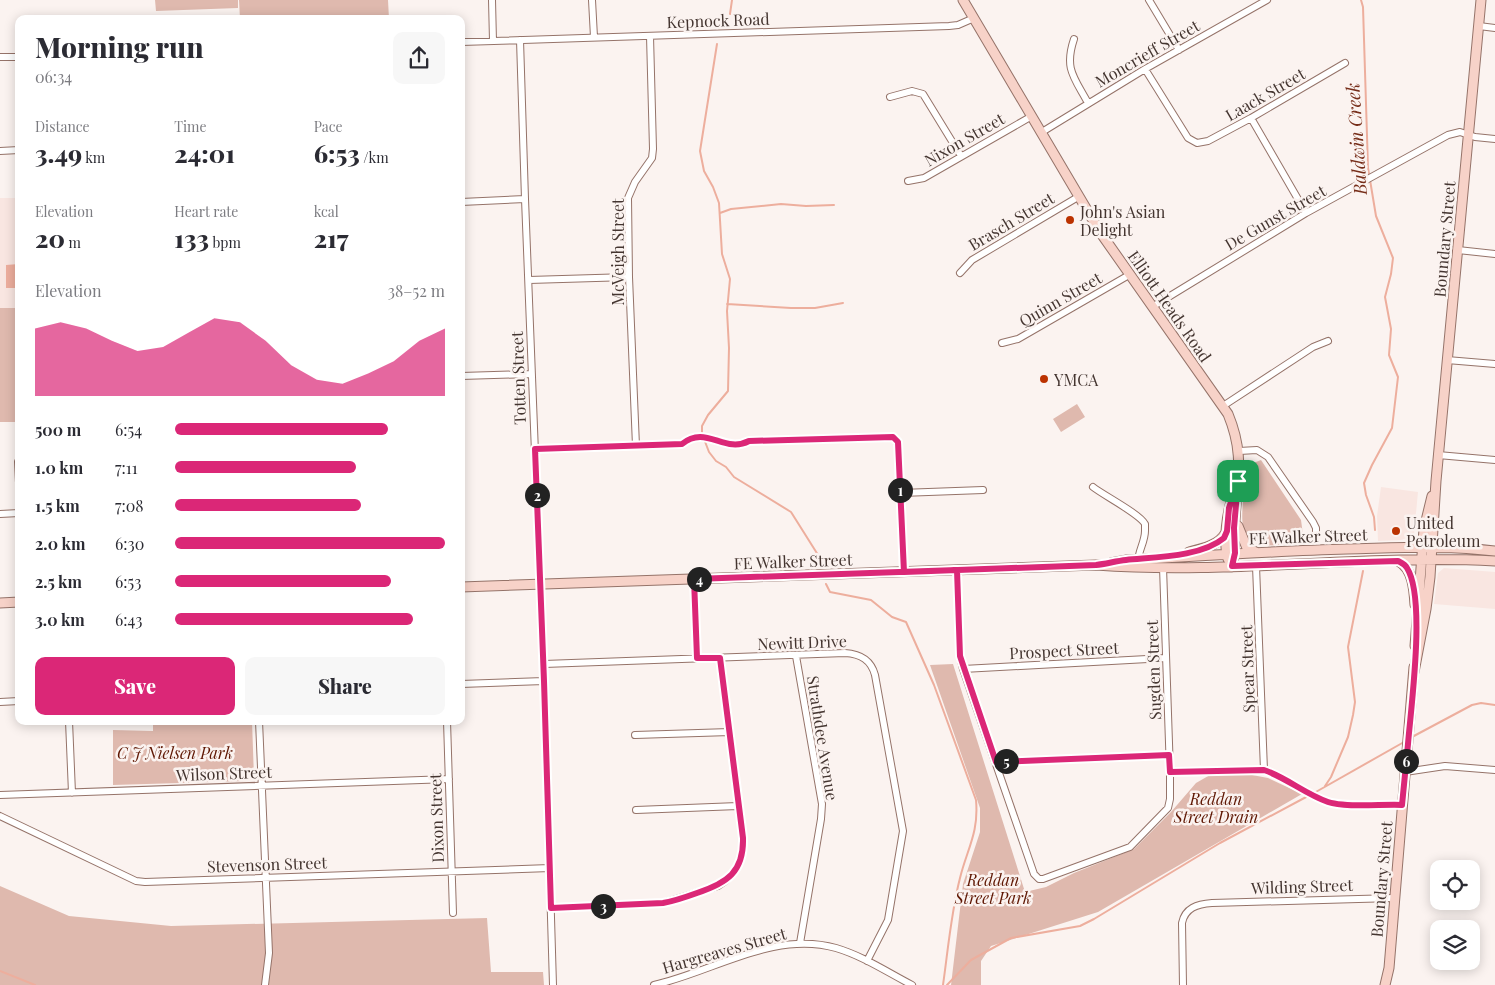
<!DOCTYPE html>
<html lang="en">
<head>
<meta charset="utf-8">
<style>
	:root { --surface:#fff; --page:#f7f7f7; --text:#2b2b33; --muted:#7c7c81; --accent:#db2777 }
	body { margin:0; font-family:"Playfair Display",serif; background:var(--page); color:var(--text); height:100vh; display:flex; flex-direction:column; font-size:19px; white-space:nowrap }
	* { box-sizing:border-box; margin:0 }
	p { font-size:16px; color:var(--muted) }
	.icon { flex:none; width:28px; height:28px; fill:none; stroke:currentColor; stroke-width:2; stroke-linecap:round; stroke-linejoin:round }
	.map { position:relative; flex:1; overflow:hidden }
	.details { position:absolute; left:15px; top:15px; width:450px; height:710px; display:flex; flex-direction:column; background:var(--surface); border-radius:10px; box-shadow:0 2px 12px #0003 }
	.details>* { flex:none }
	.fabs { position:absolute; left:1430px; top:860px; display:grid; gap:10px }
	.fabs a { display:grid; place-items:center; width:50px; height:50px; border-radius:10px; background:var(--surface); box-shadow:0 2px 12px #0003; font-size:25px }
	.pin { position:absolute; display:grid; place-items:center; width:42px; height:42px; color:#fff; margin:-21px; border-radius:10px; box-shadow:0 2px 8px #0006 }
	.km { position:absolute; width:25px; height:25px; margin:-12px; border-radius:50%; background:#222; color:#fff; font-size:14px; line-height:25px; text-align:center }
	.round { display:grid; place-items:center; flex:none; width:52px; height:52px; border-radius:10px; background:var(--page) }
	.headline { display:flex; align-items:center; justify-content:space-between; height:85px; padding:0 20px }
	h1 { font-size:28px; font-weight:800; line-height:38px }
	.stats { display:grid; grid-template-columns:repeat(3,1fr); gap:8px; height:85px; padding:5px 20px }
	.stats div { display:grid; align-content:center }
	.stats b { font-size:25px; font-weight:800 }
	.stats small { font-size:14px; font-weight:400 }
	.stats p { font-size:14px }
	.chart { height:140px; padding:10px 20px }
	.chart p { display:flex; justify-content:space-between }
	.chart svg { width:100%; height:90px; margin-top:5px; fill:var(--accent); opacity:.7 }
	.primary-button { display:flex; gap:10px; margin-top:auto; padding:10px 20px }
	.primary-button a { flex:1; height:58px; border-radius:10px; background:var(--accent); color:#fff; font-size:20px; font-weight:800; line-height:58px; text-align:center }
	.primary-button a+a { background:var(--page); color:var(--text) }
	ul { padding:0 20px; list-style:none; font-size:16px }
	li { display:grid; grid-template-columns:80px 60px 1fr; align-items:center; height:38px }
	li i { height:12px; border-radius:6px; background:var(--accent) }
	.map>svg:first-child { display:block }
	.built { fill:#f9e6e1 }
	.green { fill:#dfb9ae }
	.water { fill:#edae9d }
	.lines { fill:none; stroke-linecap:round; stroke-linejoin:round }
	.stream { stroke:#edae9d; stroke-width:2 }
	.street-casing { stroke:#957369; stroke-width:8 }
	.secondary-casing { stroke:#957369; stroke-width:11 }
	.street { stroke:#fff; stroke-width:6 }
	.secondary { stroke:#f7d2c8; stroke-width:9 }
	.route-casing { stroke:#fff; stroke-width:10 }
	.route { stroke:#db2777; stroke-width:6 }
	.poi-dot { fill:#bb3200; stroke:#fbf3f0; stroke-width:2 }
	.labels { text-anchor:middle; dominant-baseline:central; stroke-width:5; stroke-linejoin:round; paint-order:stroke }
	.street-label { font-size:16px; fill:#443530; stroke:#fbf3f0 }
	.poi-label { font-size:16px; fill:#443530; stroke:#fbf3f0; text-anchor:start }
	.park-label { font-size:16px; font-style:italic; fill:#5f1703; stroke:#fbf3f0 }
	.water-label { font-size:18px; font-style:italic; fill:#762d19; stroke:#fbf3f0 }
</style>
</head>
<body>
<div class="map">
<svg width="1495" height="985" viewBox="0 0 1495 985">
	<rect width="100%" height="100%" fill="#fbf3f0"/>
	<!-- built -->
	<path class="built" d="M0,198H19V395L15,308H0Z
		M1381,487L1418,492L1414,534L1407,538L1401,540L1378,541L1377,516Z
		M1444,568L1495,572V609L1434,604L1438,573Z"/>
	<!-- green -->
	<path class="green" d="M155,0H238V8L156,11Z
		M239,0H388L389,19H240Z
		M0,308H15V315H19V422H0Z
		M1077,404L1085,417L1061,432L1053,419Z
		M1261,460L1301,520L1304,542C1291,543 1270,547 1258,545C1230,539 1247,481 1251,464Z
		M953,664L1025,892L1046,887L1074,873L1134,849L1171,812L1196,783L1210,775H1252L1268,778L1302,794L1098,912L991,946L981,961V985H951L963,884L980,832V808L930,665Z
		M153,721H252L254,778L247,781L113,785V730L153,731Z
		M0,886L69,916L171,926L487,918L491,972H543L544,985H0Z"/>
	<!-- water -->
	<path class="water" d="M19,264V288H6V265Z"/>
	<g class="lines">
		<!-- stream -->
		<path class="stream" d="M1361,0L1363,7L1368,168L1376,216L1393,258L1391,274L1385,297L1391,329L1389,355L1398,377L1392,428L1372,465L1364,483L1366,495L1374,517L1375,530
			M730,14L732,0
			M720,213L731,209L781,204L806,206L834,205
			M727,304L791,308H815L843,303
			M702,434V426L708,415L728,391L729,348L727,311L730,279L722,254L719,203L713,187L704,171L700,151L717,44
			M704,439L709,452L716,461L726,467L734,477L791,512L825,566
			M826,584L830,592L871,600L892,617L906,622L934,685L976,800C979,833 967,849 960,878C951,913 948,950 943,985
			M1412,737L1472,705L1481,703L1495,705
			M1325,786L1331,777L1348,737L1353,715L1355,702L1348,647L1363,571
			M1314,793L1404,742
			M0,971L35,985
			M947,985L971,960L1011,938L1080,926L1094,919L1220,843L1308,796"/>
		<defs>
			<path id="street" d="M492,0L493,41
				M592,0L594,37
				M1149,0L1179,50
				M1479,26L1495,28
				M1074,39C1064,69 1074,77 1088,103
				M520,40L525,199L544,681L553,985
				M461,42L949,26L958,25L974,18
				M0,57H19
				M1145,69L1188,138L1197,143L1208,141L1251,118L1345,63
				M890,97L912,91L923,94L961,156
				M1251,118L1306,213
				M1042,132L1145,69L1267,0
				M0,151L19,150
				M908,181L924,178L1032,116
				M461,202L525,199
				M1458,250L1495,254
				M960,273L972,260L1078,197
				M529,280L629,277
				M1152,307L1306,213L1448,135L1460,132L1475,137L1495,139
				M1002,343L1018,339L1129,275
				M1447,360L1495,364
				M461,376L532,374
				M1223,406L1313,347L1328,341
				M636,446L629,277L628,198L635,182L652,158L653,149L650,36
				M535,449L682,444C705,424 725,454 749,441L893,437L898,442L904,572
				M1239,451L1257,450L1268,457L1313,522L1316,528V534
				M1438,455L1495,460
				M18,462L19,483
				M1093,487C1103,495 1140,514 1145,524C1145,525 1145,530 1145,531C1145,542 1138,551 1138,562
				M901,493L983,490
				M0,514L19,513
				M1256,566L1264,770
				M957,570L960,656L963,669L1034,874L1039,879H1043L1130,847L1168,808L1170,799V772L1163,567
				M694,579L697,658
				M796,656L822,804L821,819L800,943
				M544,664L845,653C861,654 871,660 875,675L903,831L888,920L867,961
				M963,669L1166,658
				M461,684L544,681
				M0,702L19,701
				M69,721L72,793
				M259,721L269,953L265,985
				M447,721L453,913
				M635,735L730,732
				M996,762L1169,755
				M1170,772L1264,770C1287,778 1305,794 1328,802C1346,808 1382,804 1402,805
				M1405,772L1445,766L1495,770
				M0,795L449,779
				M636,810L738,806
				M0,816L136,881L145,882L550,868
				M551,908L663,903L718,886C737,875 744,858 743,837L720,658
				M654,985C713,972 774,930 836,948C863,956 887,972 912,985
				M1183,985L1182,923C1185,908 1197,904 1212,903L1394,898"/>
			<path id="secondary" d="M963,0L1100,232L1228,414C1245,455 1237,478 1235,520C1234,536 1236,551 1232,567
				M1238,526L1247,548L1256,552
				M1189,552C1202,549 1220,545 1226,532
				M1228,559C1223,542 1227,512 1233,496
				M1398,561C1413,569 1414,589 1415,605
				M1111,563L1127,560C1200,556 1274,551 1347,549C1397,548 1446,545 1495,551
				M461,587L1096,565C1229,575 1362,554 1495,561
				M0,603L19,602
				M1415,646L1424,529L1432,496
				M1414,672L1426,609L1430,577L1436,481L1481,0
				M1385,985L1389,968L1414,667"/>
		</defs>
		<!-- street casing -->
		<use href="#street" class="street-casing"/>
		<!-- secondary casing -->
		<use href="#secondary" class="secondary-casing"/>
		<!-- street -->
		<use href="#street" class="street"/>
		<!-- secondary -->
		<use href="#secondary" class="secondary"/>
	</g>
	<g class="lines">
		<defs>
			<path id="route" d="M1238,481L1229,508L1227,531L1224,538C1201,557 1155,557 1126,560C1116,561 1106,564 1096,565L904,572L898,442L893,437L749,441C724,454 706,424 682,444L535,449L544,681L551,908L663,903C675,901 686,897 697,893C727,883 744,872 743,838L720,658H697L694,579L957,570L960,656L996,762L1169,755L1170,772L1264,770C1287,778 1305,794 1328,802C1346,808 1382,804 1402,805C1404,785 1406,764 1408,744C1411,706 1426,598 1407,568C1405,564 1402,563 1398,561L1232,566L1235,553L1234,528L1238,481"/>
		</defs>
		<!-- route casing -->
		<use href="#route" class="route-casing"/>
		<!-- route -->
		<use href="#route" class="route"/>
	</g>
	<!-- markers -->
	<g class="poi-dot">
		<circle cx="1070" cy="220" r="5"/>
		<circle cx="1044" cy="379" r="5"/>
		<circle cx="1396" cy="531" r="5"/>
	</g>
	<g class="labels">
		<!-- street labels -->
		<g class="street-label">
			<text transform="translate(718 20) rotate(-2)">Kepnock Road</text>
			<text transform="translate(1147 53) rotate(-30)">Moncrieff Street</text>
			<text transform="translate(1265 94) rotate(-30)">Laack Street</text>
			<text transform="translate(964 139) rotate(-30)">Nixon Street</text>
			<text transform="translate(1275 217) rotate(-30)">De Gunst Street</text>
			<text transform="translate(1011 221) rotate(-31)">Brasch Street</text>
			<text transform="translate(1444 239) rotate(-85)">Boundary Street</text>
			<text transform="translate(617 252) rotate(-90)">McVeigh Street</text>
			<text transform="translate(1060 299) rotate(-30)">Quinn Street</text>
			<text transform="translate(1170 306) rotate(55)">Elliott Heads Road</text>
			<text transform="translate(518 378) rotate(-92)">Totten Street</text>
			<text transform="translate(1308 536) rotate(-2)">FE Walker Street</text>
			<text transform="translate(793 561) rotate(-2)">FE Walker Street</text>
			<text transform="translate(802 642) rotate(-2)">Newitt Drive</text>
			<text transform="translate(1064 650) rotate(-3)">Prospect Street</text>
			<text transform="translate(1247 669) rotate(-92)">Spear Street</text>
			<text transform="translate(1153 670) rotate(-92)">Sugden Street</text>
			<text transform="translate(823 738) rotate(81)">Strathdee Avenue</text>
			<text transform="translate(224 773) rotate(-2)">Wilson Street</text>
			<text transform="translate(436 818) rotate(-92)">Dixon Street</text>
			<text transform="translate(267 864) rotate(-2)">Stevenson Street</text>
			<text transform="translate(1381 879) rotate(-85)">Boundary Street</text>
			<text transform="translate(1302 886) rotate(-2)">Wilding Street</text>
			<text transform="translate(724 950) rotate(-16)">Hargreaves Street</text>
		</g>
		<!-- poi labels -->
		<g class="poi-label">
			<text x="1080" y="211">John's Asian<tspan x="1080" dy="18">Delight</tspan></text>
			<text x="1054" y="379">YMCA</text>
			<text x="1406" y="522">United<tspan x="1406" dy="18">Petroleum</tspan></text>
		</g>
		<!-- park labels -->
		<g class="park-label">
			<text x="175" y="752">C J Nielsen Park</text>
			<text x="1216" y="798">Reddan<tspan x="1216" dy="18">Street Drain</tspan></text>
			<text x="993" y="879">Reddan<tspan x="993" dy="18">Street Park</tspan></text>
		</g>
		<!-- water labels -->
		<g class="water-label">
			<text transform="translate(1356 139) rotate(-94)">Baldwin Creek</text>
		</g>
	</g>
</svg>
<div class="fabs">
<a><svg class="icon" aria-label="locate" viewBox="0 0 24 24"><circle cx="12" cy="12" r="6"/><path d="M12 2v4M12 18v4M2 12h4M18 12h4"/></svg></a>
<a><svg class="icon" aria-label="layers" viewBox="0 0 24 24"><path d="M12 4l9 5-9 5-9-5zM3 14l9 5 9-5"/></svg></a>
</div>
<div class="pin" style="left:1238px;top:481px;background:#1e9e55"><svg class="icon" aria-label="arrive" viewBox="0 0 24 24"><path d="M6 21V4h12l-3 4 3 4H6"/></svg></div>
<b class="km" style="left:900px;top:490px">1</b>
<b class="km" style="left:537px;top:495px">2</b>
<b class="km" style="left:603px;top:906px">3</b>
<b class="km" style="left:699px;top:579px">4</b>
<b class="km" style="left:1006px;top:761px">5</b>
<b class="km" style="left:1406px;top:761px">6</b>
<section class="details">
<div class="headline"><div><h1>Morning run</h1><p>06:34</p></div><a class="round"><svg class="icon" aria-label="share" viewBox="0 0 24 24"><path d="M12 15V3M7 8l5-5 5 5M5 13v7h14v-7"/></svg></a></div>
<div class="stats">
<div><p>Distance</p><b>3.49<small> km</small></b></div>
<div><p>Time</p><b>24:01</b></div>
<div><p>Pace</p><b>6:53<small> /km</small></b></div>
</div>
<div class="stats">
<div><p>Elevation</p><b>20<small> m</small></b></div>
<div><p>Heart rate</p><b>133<small> bpm</small></b></div>
<div><p>kcal</p><b>217</b></div>
</div>
<div class="chart"><p><span>Elevation</span>38–52 m</p>
<svg viewBox="0 0 160 44" preserveAspectRatio="none"><path d="M0 44V11L10 8L20 11L30 17L40 22L50 20L60 13L70 6L80 8L90 17L100 29L110 36L120 38L130 33L140 27L150 17L160 11V44z"/></svg>
</div>
<ul>
<li><b>500 m</b>6:54<i style="width:79%"></i></li>
<li><b>1.0 km</b>7:11<i style="width:67%"></i></li>
<li><b>1.5 km</b>7:08<i style="width:69%"></i></li>
<li><b>2.0 km</b>6:30<i style="width:100%"></i></li>
<li><b>2.5 km</b>6:53<i style="width:80%"></i></li>
<li><b>3.0 km</b>6:43<i style="width:88%"></i></li>
</ul>
<div class="primary-button"><a>Save</a><a>Share</a></div>
</section>
</div>
</body>
</html>
